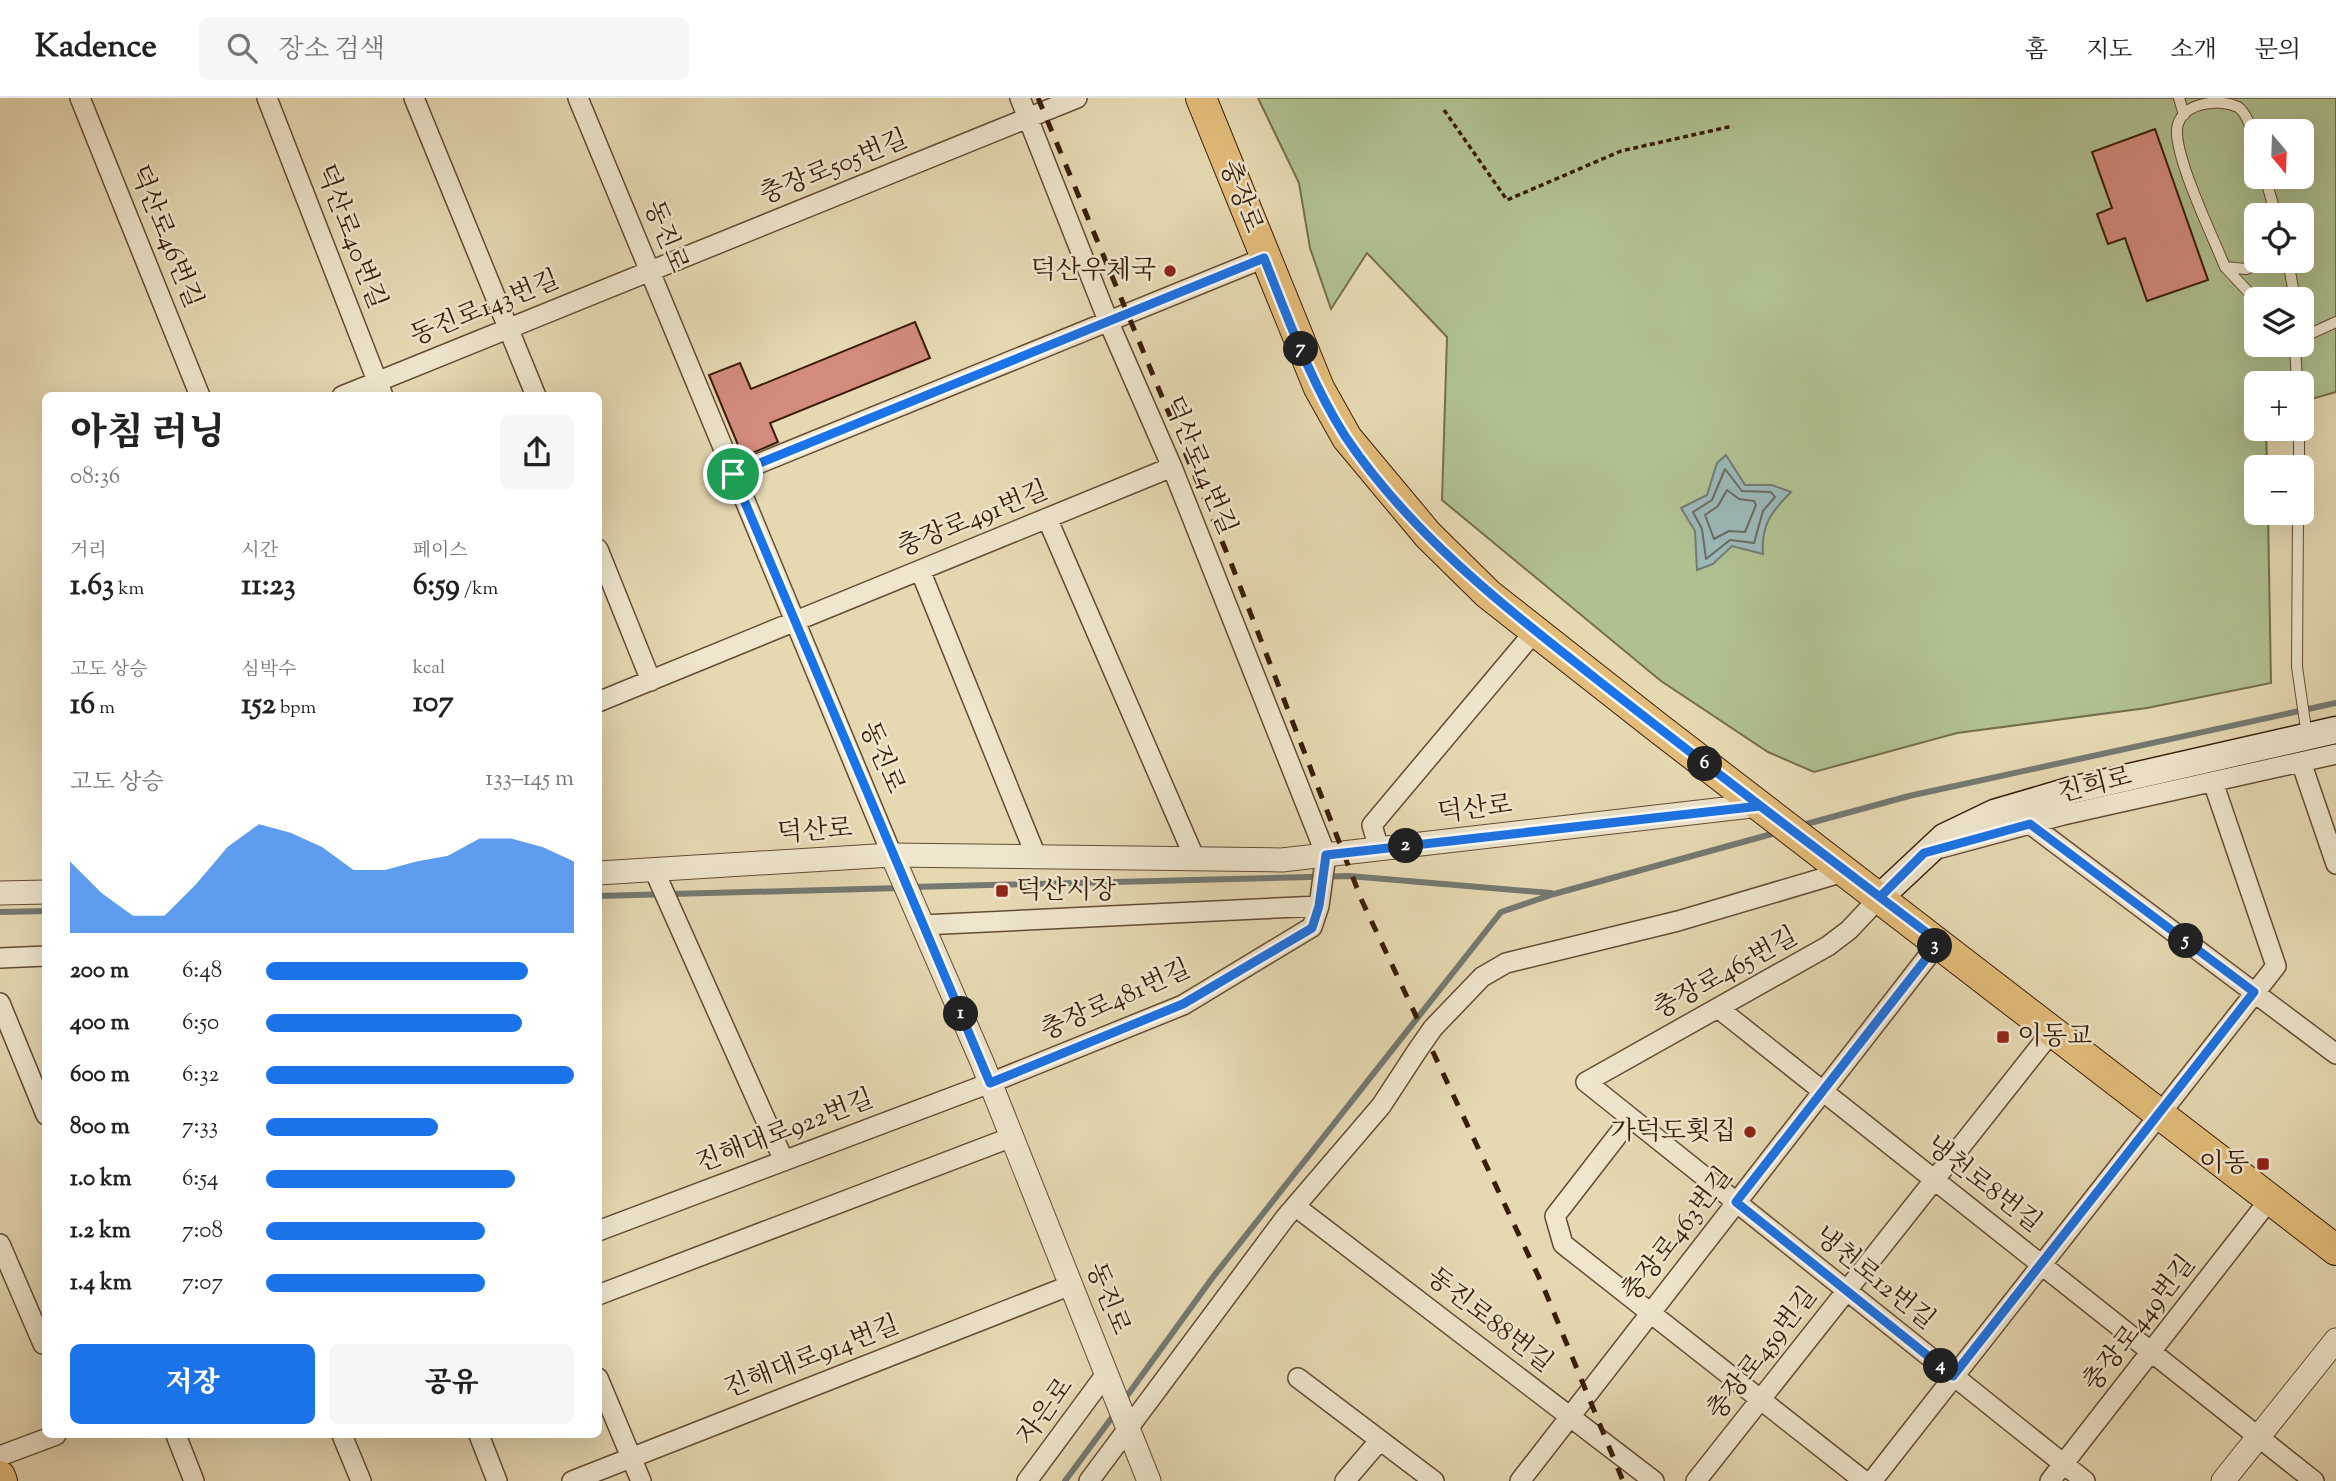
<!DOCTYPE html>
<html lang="ko">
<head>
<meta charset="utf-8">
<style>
	:root { --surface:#fff; --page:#f6f6f6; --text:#222; --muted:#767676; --line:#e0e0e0; --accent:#1a73e8 }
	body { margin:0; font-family:"Sorts Mill Goudy","Noto Serif KR",serif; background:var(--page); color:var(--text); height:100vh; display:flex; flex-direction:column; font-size:26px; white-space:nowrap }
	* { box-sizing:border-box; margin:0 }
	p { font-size:23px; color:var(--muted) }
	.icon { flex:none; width:38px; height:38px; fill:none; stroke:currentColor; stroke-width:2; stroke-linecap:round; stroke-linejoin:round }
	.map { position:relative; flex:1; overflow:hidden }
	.side { position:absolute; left:42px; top:294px; width:560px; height:1046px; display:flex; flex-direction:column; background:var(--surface); border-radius:10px; box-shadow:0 7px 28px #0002 }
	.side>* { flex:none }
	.needle { width:46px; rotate:161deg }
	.tools { position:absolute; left:2244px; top:21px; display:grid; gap:14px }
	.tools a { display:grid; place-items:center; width:70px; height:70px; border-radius:10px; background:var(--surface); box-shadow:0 7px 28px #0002; font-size:35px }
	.pin { position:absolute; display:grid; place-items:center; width:60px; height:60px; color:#fff; margin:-30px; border:4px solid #fff; border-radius:50%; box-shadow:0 2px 7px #0007 }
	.km { position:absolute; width:35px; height:35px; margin:-18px; border-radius:50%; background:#222; color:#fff; font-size:19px; line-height:35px; text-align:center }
	.round { display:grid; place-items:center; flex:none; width:74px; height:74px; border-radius:10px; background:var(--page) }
	.head { display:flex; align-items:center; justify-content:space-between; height:119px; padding:0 28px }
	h1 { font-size:38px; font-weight:800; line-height:52px }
	.stats { display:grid; grid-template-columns:repeat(3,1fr); gap:10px; height:119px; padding:7px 28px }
	.stats div { display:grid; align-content:center }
	.stats b { font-size:30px; font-weight:800 }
	.stats small { font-size:19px; font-weight:400 }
	.stats p { font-size:19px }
	.chart { height:196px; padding:14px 28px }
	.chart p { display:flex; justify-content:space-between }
	.chart svg { width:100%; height:126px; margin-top:7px; fill:var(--accent); opacity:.7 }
	.action { display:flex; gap:14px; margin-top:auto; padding:14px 28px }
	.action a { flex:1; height:80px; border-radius:10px; background:var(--accent); color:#fff; font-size:28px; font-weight:800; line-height:80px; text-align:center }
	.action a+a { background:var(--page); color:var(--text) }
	ul { padding:0 28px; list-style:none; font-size:23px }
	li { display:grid; grid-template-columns:112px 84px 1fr; align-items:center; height:52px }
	li i { height:18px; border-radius:9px; background:var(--accent) }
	header { display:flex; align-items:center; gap:42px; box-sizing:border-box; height:98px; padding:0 35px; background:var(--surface); border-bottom:2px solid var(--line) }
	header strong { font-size:33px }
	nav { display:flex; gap:38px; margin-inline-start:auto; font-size:24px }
	.search { width:490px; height:63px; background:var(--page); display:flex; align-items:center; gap:18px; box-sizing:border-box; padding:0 24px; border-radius:10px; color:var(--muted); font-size:26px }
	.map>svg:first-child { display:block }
	.green { fill:#b0c090; stroke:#756e4d; stroke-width:2; fill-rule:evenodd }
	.water { fill:#9bb7b7; stroke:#747972; stroke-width:2 }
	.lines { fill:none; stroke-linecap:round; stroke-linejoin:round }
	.shore { stroke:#6a6a60; stroke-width:2 }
	.stream { stroke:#747972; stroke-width:6 }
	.building { fill:#d38b7d; stroke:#3a1c0a; stroke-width:2 }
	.service-casing { stroke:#654b34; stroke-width:12 }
	.minor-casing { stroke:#654b34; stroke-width:22 }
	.tertiary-casing { stroke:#654b34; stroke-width:25 }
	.secondary-casing { stroke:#3a1c0a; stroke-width:29 }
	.primary-casing { stroke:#3a1c0a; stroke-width:32 }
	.path { stroke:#3a1c0a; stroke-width:3.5; stroke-dasharray:5 3.5; stroke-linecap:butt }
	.service { stroke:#efe6cd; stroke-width:10 }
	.minor { stroke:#efe6cd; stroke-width:19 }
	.tertiary { stroke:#efe6cd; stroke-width:23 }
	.secondary { stroke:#efe6cd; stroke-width:26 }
	.primary { stroke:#e3bc79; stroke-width:30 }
	.rail { stroke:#3a1c0a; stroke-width:5; stroke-dasharray:12 12; stroke-linecap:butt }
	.minor-bridge-casing { stroke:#654b34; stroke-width:22; stroke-linecap:butt }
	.minor-bridge { stroke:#efe6cd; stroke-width:19 }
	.route-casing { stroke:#fff; stroke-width:14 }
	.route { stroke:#1a73e8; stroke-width:9 }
	.poi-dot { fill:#8f2418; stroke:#efe6cd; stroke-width:2.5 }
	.labels { text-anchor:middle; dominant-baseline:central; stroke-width:5; stroke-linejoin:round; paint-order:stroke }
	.street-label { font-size:26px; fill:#3a1c0a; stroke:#efe6cd }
	.poi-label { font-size:26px; fill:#3a1c0a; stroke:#efe6cd; text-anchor:end }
</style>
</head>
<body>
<header>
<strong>Kadence</strong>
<div class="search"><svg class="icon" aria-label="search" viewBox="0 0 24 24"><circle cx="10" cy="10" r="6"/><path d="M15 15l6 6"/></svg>장소 검색</div>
<nav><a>홈</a><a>지도</a><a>소개</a><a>문의</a></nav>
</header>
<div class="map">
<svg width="2336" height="1383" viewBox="0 0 2336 1383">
	<rect width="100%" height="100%" fill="#e6d9b2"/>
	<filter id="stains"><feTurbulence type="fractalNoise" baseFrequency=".00286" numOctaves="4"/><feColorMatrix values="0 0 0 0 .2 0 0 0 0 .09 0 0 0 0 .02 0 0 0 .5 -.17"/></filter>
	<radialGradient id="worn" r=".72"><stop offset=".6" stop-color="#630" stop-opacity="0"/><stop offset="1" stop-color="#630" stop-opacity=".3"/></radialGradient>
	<!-- green -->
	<path class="green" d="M1258,0H2336V294L2301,304V285H2256V331H2266L2267,369H2256V415H2268L2271,585L2147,610L1957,635L1814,674L1768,654L1661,583L1442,402L1447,239L1367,155L1331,211L1310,150L1299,85ZM2256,33H2301V79H2256ZM2256,117H2301V163H2256ZM2256,201H2301V247H2256Z"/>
	<!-- water -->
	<path class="water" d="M1726,357L1745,387H1772L1791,394C1771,414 1761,427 1763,456L1732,448L1713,466L1697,472L1695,433L1681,410L1707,397L1717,365Z"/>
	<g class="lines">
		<!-- shore -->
		<path class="shore" d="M1725,371L1742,393L1771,394L1775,399L1763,413L1754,445L1730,442L1706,461L1702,431L1693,414L1712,402Z
			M1727,392L1739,401L1754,403L1756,407L1745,434L1729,433L1714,441L1705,417L1718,408Z"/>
		<!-- stream -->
		<path class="stream" d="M1799,728L1909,698L2336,605
			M912,789L1349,778L1551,795
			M598,798L901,790
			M0,814L46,813
			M1124,1302L1213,1179L1501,814L1554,796L1779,734
			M1065,1383L1116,1314"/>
	</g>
	<!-- building -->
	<path class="building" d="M2155,31L2208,182L2147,203L2125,140L2108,146L2097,116L2112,110L2092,54Z
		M915,224L930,260L770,325L778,344L743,359L709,277L740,265L751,291Z"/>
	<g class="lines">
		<defs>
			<path id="service" d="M2179,0L2184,17
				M2256,48C2252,36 2249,17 2238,9C2219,0 2180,4 2177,31C2175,61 2213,139 2225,169L2246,171L2269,163
				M2265,79L2276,117
				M2288,163L2295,201
				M2225,169L2256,202
				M2301,240L2336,224
				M2295,247L2297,285
				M2299,369V331
				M2298,415L2297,569L2307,638"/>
			<path id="minor" d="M80,0L200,298
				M267,0L383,298
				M414,0L536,298
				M578,0L892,757
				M342,298L1077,0
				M733,376L1264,160
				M1047,420L1195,761
				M598,451L651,583
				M920,472L1036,758
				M598,604L1172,369
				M2301,664L2336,766
				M2030,726L2336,956
				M1941,750L2063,717L2336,656
				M1379,751L1372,727L1535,533
				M654,772L784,1063
				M1880,799L1849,832L1828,848L1586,984L2085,1383
				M922,827L1319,808
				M0,860L46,858
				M0,905L46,1017
				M1718,910L2314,1383
				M1433,930L1482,879L1506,865L1678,823L1847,773
				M1631,1020L1555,1118L1563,1146L1864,1383
				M1304,1115L1654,1383
				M598,1133L990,985L1183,907L1312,829L1319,808L1326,757L1172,369L1109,225L1020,0
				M0,1146L43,1246L46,1245
				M598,1197L1012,1039
				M598,1280L641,1383
				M1298,1280L1434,1383
				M176,1337L194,1383
				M342,1337L361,1383
				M479,1337L497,1383
				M0,1358L56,1337
				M572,1383L1071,1187
				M1027,1383L1106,1276
				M1089,1383L1285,1120L1381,1008L1417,953
				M1345,1383L1380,1342
				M1520,1383L1939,844
				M1696,1383L2053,932
				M1872,1383L2276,868L2213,684
				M2050,1383L2270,1101"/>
			<path id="tertiary" d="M892,757L982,964L1149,1383
				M598,775L892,757L1282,762L1760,707
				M0,795L46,794
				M2223,1383L2336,1242"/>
			<path id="secondary" d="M1880,799L1944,739L1994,715L2072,692L2336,632"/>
			<path id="primary" d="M1201,0L1319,290L1347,340L1428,437L1488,496L1657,629L2336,1152
				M0,1378L2,1383"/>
		</defs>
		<!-- service casing -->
		<use href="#service" class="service-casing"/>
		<!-- minor casing -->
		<use href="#minor" class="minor-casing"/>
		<!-- tertiary casing -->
		<use href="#tertiary" class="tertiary-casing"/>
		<!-- secondary casing -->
		<use href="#secondary" class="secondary-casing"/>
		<!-- primary casing -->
		<use href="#primary" class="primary-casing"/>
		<!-- path -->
		<path class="path" d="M1444,12L1507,102L1621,53L1733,28"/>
		<!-- service -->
		<use href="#service" class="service"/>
		<!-- minor -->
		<use href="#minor" class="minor"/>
		<!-- tertiary -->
		<use href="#tertiary" class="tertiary"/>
		<!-- secondary -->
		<use href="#secondary" class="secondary"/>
		<!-- primary -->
		<use href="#primary" class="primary"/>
		<!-- rail -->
		<path class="rail" d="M1038,0L1231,465L1362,803L1543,1188L1623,1383"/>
		<defs>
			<path id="minor-bridge" d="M1417,953L1433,930"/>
		</defs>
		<!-- minor-bridge casing -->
		<use href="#minor-bridge" class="minor-bridge-casing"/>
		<!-- minor-bridge -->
		<use href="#minor-bridge" class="minor-bridge"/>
	</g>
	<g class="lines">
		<defs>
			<path id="route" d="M733,376L990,985L1183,906L1312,830L1319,808L1326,757L1760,708L1939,844L1736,1104L1953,1278L2254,894L2030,726L1924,755L1880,799C1783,725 1686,652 1590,576C1501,506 1409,434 1345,338C1310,283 1288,220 1264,160L733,376"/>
		</defs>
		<!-- route casing -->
		<use href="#route" class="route-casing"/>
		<!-- route -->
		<use href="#route" class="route"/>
	</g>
	<!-- markers -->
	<g class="poi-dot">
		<circle cx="1170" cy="173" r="7"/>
		<rect x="995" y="786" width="14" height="14" rx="3.5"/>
		<rect x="1996" y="932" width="14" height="14" rx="3.5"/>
		<circle cx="1750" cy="1034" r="7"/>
		<rect x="2256" y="1059" width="14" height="14" rx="3.5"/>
	</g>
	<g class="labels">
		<!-- street labels -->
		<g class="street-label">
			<text transform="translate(834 70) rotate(-22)">충장로505번길</text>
			<text transform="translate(1240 99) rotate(69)">충장로</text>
			<text transform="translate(165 139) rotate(68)">덕산로46번길</text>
			<text transform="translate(350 139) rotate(69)">덕산로40번길</text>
			<text transform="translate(665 139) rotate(68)">동진로</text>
			<text transform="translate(485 211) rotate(-22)">동진로143번길</text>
			<text transform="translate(1199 368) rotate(67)">덕산로14번길</text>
			<text transform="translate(973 422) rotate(-22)">충장로491번길</text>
			<text transform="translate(881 660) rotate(67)">동진로</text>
			<text transform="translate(2095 688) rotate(-14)">진희로</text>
			<text transform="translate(1475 712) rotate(-7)">덕산로</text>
			<text transform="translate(815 734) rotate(-4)">덕산로</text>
			<text transform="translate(1726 876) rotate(-29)">충장로465번길</text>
			<text transform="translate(1116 903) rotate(-24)">충장로481번길</text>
			<text transform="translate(785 1034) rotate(-21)">진해대로922번길</text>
			<text transform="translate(1983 1087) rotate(38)">냉천로8번길</text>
			<text transform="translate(1678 1137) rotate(-52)">충장로463번길</text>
			<text transform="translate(1874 1181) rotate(39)">냉천로12번길</text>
			<text transform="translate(1107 1201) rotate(68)">동진로</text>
			<text transform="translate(1489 1223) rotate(38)">동진로88번길</text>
			<text transform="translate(2140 1226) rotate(-52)">충장로449번길</text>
			<text transform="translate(1763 1256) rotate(-52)">충장로459번길</text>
			<text transform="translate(812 1260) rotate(-21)">진해대로914번길</text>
			<text transform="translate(1046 1314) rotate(-54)">자은로</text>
		</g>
		<!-- poi labels -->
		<g class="poi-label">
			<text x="1156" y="173">덕산우체국</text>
			<text x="1016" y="793" text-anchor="start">덕산시장</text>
			<text x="2017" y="939" text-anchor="start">이동교</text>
			<text x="1736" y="1034">가덕도횟집</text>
			<text x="2249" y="1066">이동</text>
		</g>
	</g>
	<rect width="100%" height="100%" filter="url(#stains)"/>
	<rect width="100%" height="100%" fill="url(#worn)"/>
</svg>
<div class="tools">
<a><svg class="needle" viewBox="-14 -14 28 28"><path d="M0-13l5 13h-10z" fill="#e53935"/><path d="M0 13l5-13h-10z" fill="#767676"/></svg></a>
<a><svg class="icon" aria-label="locate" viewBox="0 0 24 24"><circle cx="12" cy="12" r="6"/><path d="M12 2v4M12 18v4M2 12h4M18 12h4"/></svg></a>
<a><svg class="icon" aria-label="layers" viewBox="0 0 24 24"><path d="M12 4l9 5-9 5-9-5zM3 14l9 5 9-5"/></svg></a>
<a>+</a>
<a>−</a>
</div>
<div class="pin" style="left:733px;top:376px;background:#1e9e55"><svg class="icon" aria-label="arrive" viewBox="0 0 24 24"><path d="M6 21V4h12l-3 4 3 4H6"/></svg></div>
<b class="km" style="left:961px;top:916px">1</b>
<b class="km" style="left:1406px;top:748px">2</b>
<b class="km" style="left:1935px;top:848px">3</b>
<b class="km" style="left:1941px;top:1268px">4</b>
<b class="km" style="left:2186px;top:843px">5</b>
<b class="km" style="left:1705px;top:666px">6</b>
<b class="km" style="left:1301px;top:251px">7</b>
<section class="side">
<div class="head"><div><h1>아침 러닝</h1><p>08:36</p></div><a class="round"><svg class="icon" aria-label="share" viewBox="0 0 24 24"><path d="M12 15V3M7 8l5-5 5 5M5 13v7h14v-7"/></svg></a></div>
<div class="stats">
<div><p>거리</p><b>1.63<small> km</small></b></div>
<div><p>시간</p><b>11:23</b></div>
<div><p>페이스</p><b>6:59<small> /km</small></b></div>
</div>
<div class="stats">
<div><p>고도 상승</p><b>16<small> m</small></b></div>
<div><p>심박수</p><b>152<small> bpm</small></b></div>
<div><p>kcal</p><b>107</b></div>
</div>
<div class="chart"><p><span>고도 상승</span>133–145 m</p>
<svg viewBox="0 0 160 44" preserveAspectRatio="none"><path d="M0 44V19L10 30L20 38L30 38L40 27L50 14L60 6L70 9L80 14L90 22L100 22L110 19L120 17L130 11L140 11L150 14L160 19V44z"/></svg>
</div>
<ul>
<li><b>200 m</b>6:48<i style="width:85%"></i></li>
<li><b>400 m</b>6:50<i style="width:83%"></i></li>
<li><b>600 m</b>6:32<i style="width:100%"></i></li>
<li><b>800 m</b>7:33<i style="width:56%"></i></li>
<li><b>1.0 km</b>6:54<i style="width:81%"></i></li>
<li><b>1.2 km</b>7:08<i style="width:71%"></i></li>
<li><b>1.4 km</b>7:07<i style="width:71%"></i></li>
</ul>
<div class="action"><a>저장</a><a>공유</a></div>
</section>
</div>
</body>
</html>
